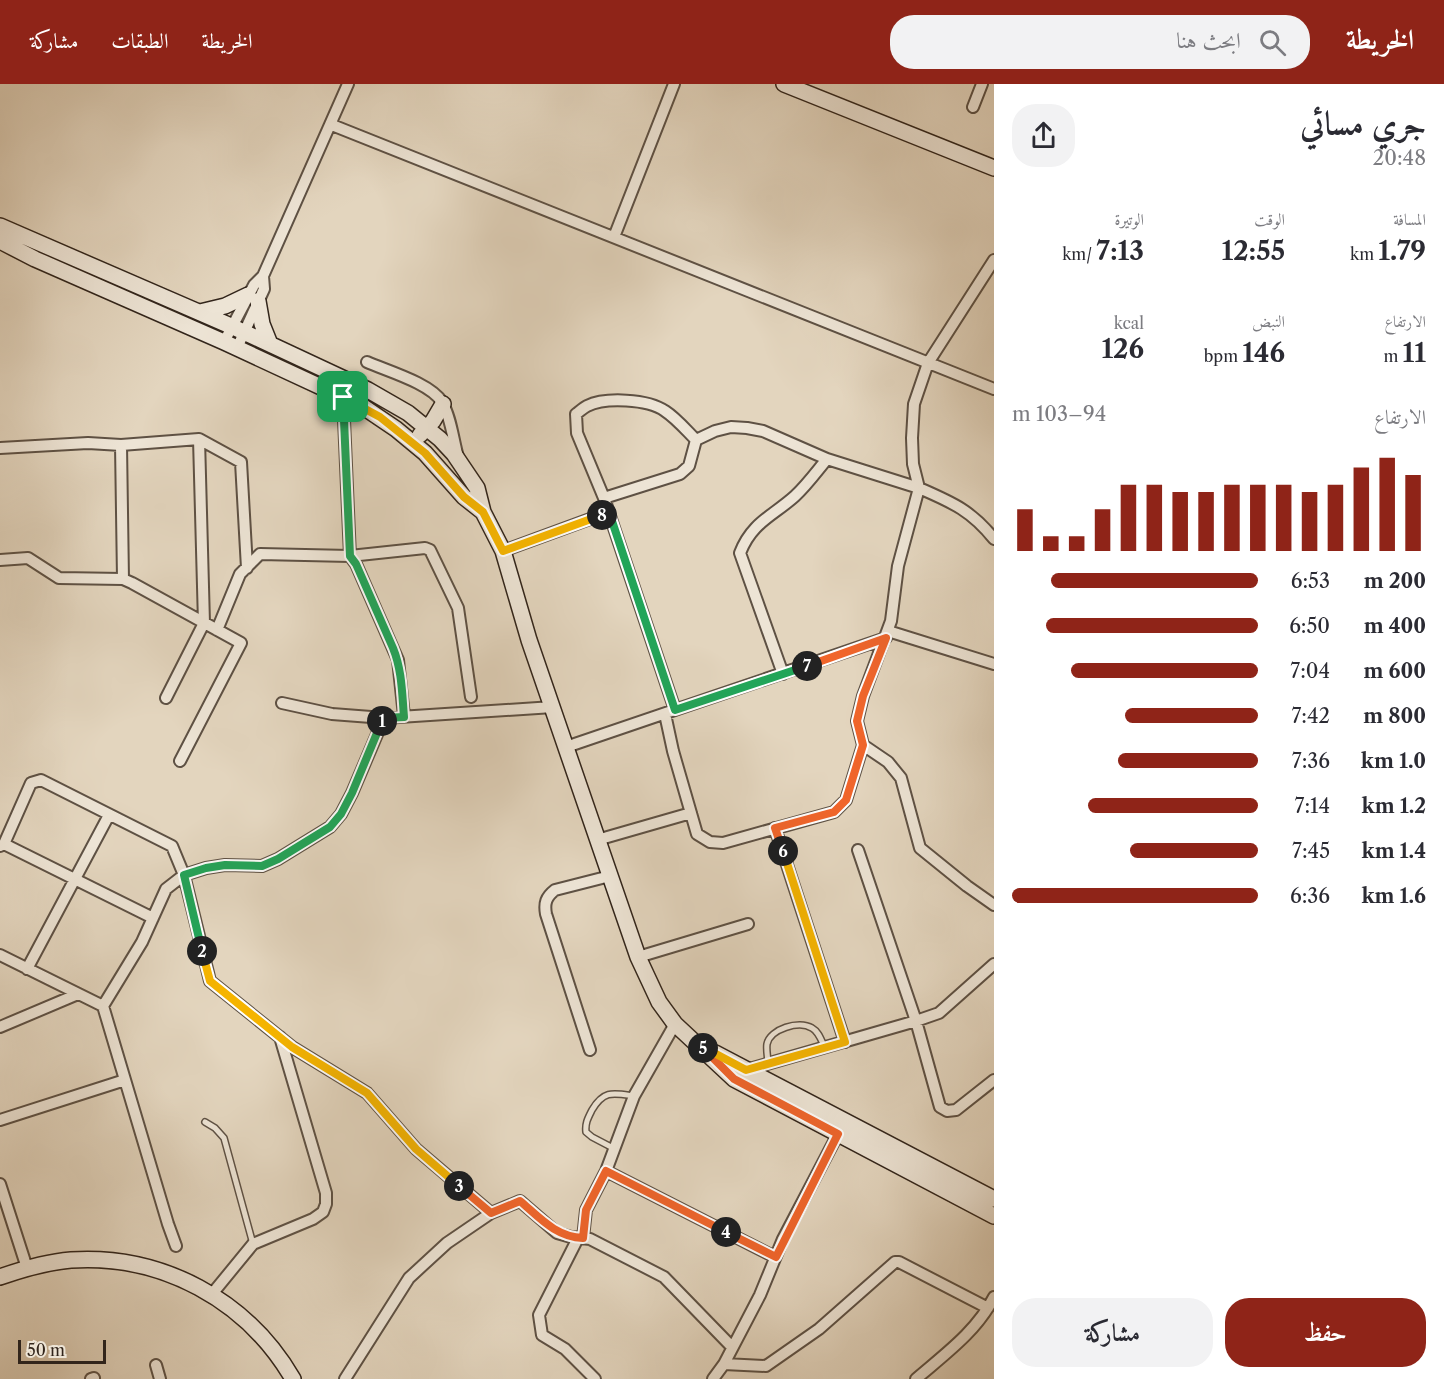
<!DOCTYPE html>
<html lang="ar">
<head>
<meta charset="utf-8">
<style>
	:root { --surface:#fff; --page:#f2f2f3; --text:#2b2b33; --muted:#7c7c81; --accent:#8f2418 }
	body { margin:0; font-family:"Libre Caslon Text",Amiri,serif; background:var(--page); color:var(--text); direction:rtl; height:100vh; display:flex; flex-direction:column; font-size:22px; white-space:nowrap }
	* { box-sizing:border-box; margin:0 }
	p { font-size:20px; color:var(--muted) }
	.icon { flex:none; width:33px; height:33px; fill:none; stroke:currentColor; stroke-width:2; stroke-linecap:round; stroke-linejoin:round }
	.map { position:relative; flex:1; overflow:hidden; direction:ltr }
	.panel { display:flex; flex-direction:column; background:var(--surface); width:450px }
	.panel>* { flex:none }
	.scale { position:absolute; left:18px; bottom:15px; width:88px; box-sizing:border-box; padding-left:6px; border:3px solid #32251b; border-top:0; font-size:16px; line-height:21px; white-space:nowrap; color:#32251b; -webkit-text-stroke:4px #ede4d5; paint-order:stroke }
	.pin { position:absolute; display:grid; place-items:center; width:51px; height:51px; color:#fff; margin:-26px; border-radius:12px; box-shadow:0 3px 9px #0006 }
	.km { position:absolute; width:30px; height:30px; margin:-15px; border-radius:50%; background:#222; color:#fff; font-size:16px; line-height:30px; text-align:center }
	.round { display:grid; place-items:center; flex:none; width:63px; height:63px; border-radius:24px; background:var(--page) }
	.head { display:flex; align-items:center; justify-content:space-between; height:102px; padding:0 18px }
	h1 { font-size:33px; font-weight:700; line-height:45px }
	.stats { display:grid; grid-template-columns:repeat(3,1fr); gap:9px; height:102px; padding:6px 18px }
	.stats div { display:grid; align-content:center }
	.stats b { font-size:26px; font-weight:700 }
	.stats small { font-size:16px; font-weight:400 }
	.stats p { font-size:16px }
	.chart { height:168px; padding:12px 18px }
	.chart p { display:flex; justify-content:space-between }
	.chart svg { width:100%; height:108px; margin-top:6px; stroke:var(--accent); stroke-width:6 }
	.primary-button { display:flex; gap:12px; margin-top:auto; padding:12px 18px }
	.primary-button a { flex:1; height:69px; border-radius:24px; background:var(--accent); color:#fff; font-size:24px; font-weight:700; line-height:69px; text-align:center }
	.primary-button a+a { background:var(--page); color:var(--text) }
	ul { padding:0 18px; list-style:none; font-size:20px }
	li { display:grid; grid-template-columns:96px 72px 1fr; align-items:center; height:45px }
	li i { height:15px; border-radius:8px; background:var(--accent) }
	header { display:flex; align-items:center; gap:36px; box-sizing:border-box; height:84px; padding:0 30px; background:var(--accent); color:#fff }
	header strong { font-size:28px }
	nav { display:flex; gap:33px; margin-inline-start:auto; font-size:21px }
	.search { width:420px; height:54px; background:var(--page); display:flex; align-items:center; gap:15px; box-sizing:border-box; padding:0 21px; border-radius:24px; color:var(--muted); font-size:22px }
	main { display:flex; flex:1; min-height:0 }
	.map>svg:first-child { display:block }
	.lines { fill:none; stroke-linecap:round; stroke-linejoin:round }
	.lane-casing { stroke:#5e5144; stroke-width:8 }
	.street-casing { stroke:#5e5144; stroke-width:14 }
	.secondary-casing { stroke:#32251b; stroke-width:18 }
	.lane { stroke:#ede4d5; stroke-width:5 }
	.street { stroke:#ede4d5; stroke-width:10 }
	.secondary { stroke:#ede4d5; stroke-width:15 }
	.split-1-casing { stroke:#fff; stroke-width:12 }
	.split-2-casing { stroke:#fff; stroke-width:12 }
	.split-3-casing { stroke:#fff; stroke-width:12 }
	.split-4-casing { stroke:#fff; stroke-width:12 }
	.split-5-casing { stroke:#fff; stroke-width:12 }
	.split-6-casing { stroke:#fff; stroke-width:12 }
	.split-7-casing { stroke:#fff; stroke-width:12 }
	.split-8-casing { stroke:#fff; stroke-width:12 }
	.split-9-casing { stroke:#fff; stroke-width:12 }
	.split-1 { stroke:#22a559; stroke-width:8 }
	.split-2 { stroke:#22a559; stroke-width:8 }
	.split-3 { stroke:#f5b400; stroke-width:8 }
	.split-4 { stroke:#f0652b; stroke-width:8 }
	.split-5 { stroke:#f0652b; stroke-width:8 }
	.split-6 { stroke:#f5b400; stroke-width:8 }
	.split-7 { stroke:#f0652b; stroke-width:8 }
	.split-8 { stroke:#22a559; stroke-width:8 }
	.split-9 { stroke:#f5b400; stroke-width:8 }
</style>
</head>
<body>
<header>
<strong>الخريطة</strong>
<div class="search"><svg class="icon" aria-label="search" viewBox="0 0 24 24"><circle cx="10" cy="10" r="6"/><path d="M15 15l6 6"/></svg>ابحث هنا</div>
<nav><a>الخريطة</a><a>الطبقات</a><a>مشاركة</a></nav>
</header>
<main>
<section class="panel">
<div class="head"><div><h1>جري مسائي</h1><p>20:48</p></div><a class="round"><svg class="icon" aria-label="share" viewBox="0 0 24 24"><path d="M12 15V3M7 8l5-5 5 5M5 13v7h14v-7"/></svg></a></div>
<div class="stats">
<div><p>المسافة</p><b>1.79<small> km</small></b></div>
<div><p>الوقت</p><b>12:55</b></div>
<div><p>الوتيرة</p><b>7:13<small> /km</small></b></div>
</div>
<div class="stats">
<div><p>الارتفاع</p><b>11<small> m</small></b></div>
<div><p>النبض</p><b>146<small> bpm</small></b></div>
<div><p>kcal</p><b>126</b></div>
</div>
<div class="chart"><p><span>الارتفاع</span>94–103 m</p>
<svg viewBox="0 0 160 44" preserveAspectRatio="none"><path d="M5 44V27M15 44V38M25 44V38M35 44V27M45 44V17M55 44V17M65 44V20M75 44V20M85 44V17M95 44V17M105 44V17M115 44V20M125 44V17M135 44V10M145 44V6M155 44V13"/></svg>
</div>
<ul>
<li><b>200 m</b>6:53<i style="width:84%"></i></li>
<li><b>400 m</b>6:50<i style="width:86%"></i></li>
<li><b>600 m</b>7:04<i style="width:76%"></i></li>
<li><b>800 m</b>7:42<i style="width:54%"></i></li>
<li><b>1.0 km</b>7:36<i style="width:57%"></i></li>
<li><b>1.2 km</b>7:14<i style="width:69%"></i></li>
<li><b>1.4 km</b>7:45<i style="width:52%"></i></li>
<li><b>1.6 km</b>6:36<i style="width:100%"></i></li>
</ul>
<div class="primary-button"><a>حفظ</a><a>مشاركة</a></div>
</section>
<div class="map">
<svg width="994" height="1295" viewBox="0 0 994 1295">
	<rect width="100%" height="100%" fill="#e3d5be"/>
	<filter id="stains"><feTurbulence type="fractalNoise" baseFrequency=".00333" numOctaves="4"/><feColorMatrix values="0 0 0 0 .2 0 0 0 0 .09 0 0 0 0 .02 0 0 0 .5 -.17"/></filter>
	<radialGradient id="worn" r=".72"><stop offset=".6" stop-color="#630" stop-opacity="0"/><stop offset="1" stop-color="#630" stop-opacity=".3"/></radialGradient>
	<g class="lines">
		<defs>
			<path id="lane" d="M768,980C768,974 766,966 767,960C770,945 799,936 812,944C819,948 821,956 825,964
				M205,1038L215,1044L224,1054L253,1160
				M613,1064L592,1053L586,1048C585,1039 588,1034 592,1026C604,1006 613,1009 634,1012"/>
			<path id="street" d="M973,23L982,0
				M332,41L994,305
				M614,153L674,0
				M224,258L254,201L263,192L348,0
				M237,264L264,205L263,192
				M367,278C387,287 430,299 442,318C451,333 453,356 458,373
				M343,313L350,472L425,464L430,466L458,524L471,613
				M0,364L88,359L121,361
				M604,414L680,390L689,382L696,356L715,347L731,343L747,344L763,347L827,375L919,404L913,380L912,354L914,320L928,279L994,176
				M994,455C971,426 951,418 919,404L898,482L891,537L863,612L857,637L863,661L888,678L901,694L920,764L967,802L994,821
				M503,467L609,428
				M0,476L28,474L59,494L123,495L132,499L241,559L180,677
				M123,495L121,361L199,355L241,378L247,484
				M217,546L240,490L260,470L350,472L356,480L398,576L404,632
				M888,547L994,580
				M783,590L740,469C752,438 773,432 795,412C807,401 817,387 827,375
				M166,614L204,539L199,355
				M282,619L332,630L384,634L553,623
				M675,626L604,414L577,349L576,330C579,328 583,324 587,322C605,313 648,315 665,327C676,334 686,346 696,356
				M665,630L673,667L697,750L710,758L723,759L834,728L846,716L863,661
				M566,663L886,554
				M775,744L845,958
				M597,756L691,729
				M4,760L31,699L41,696L172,762L184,791L210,897L292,963L367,1009L416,1065L491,1129
				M0,762L4,760L153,834
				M858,766L916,937L940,1023L947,1027L956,1026L994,996
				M0,871L103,922L142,858L166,805L184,791L206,784L225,781L262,782L278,775L330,743L341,730L352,709L384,634
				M638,873L748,840
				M27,885L109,731
				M103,922L168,1140L176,1162
				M0,943L78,910
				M590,966L546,830C544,819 546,813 555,806L610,792
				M746,986L916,937L939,929L994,880
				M0,1036L125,996
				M606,1087L775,1173
				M0,1100L27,1184
				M578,1154L539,1231L542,1251L565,1265L595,1295
				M583,1154L586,1126L606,1087L634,1012L675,940
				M212,1210L253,1160L313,1135L323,1128L326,1120V1109L280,953
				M724,1280L760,1211L783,1155L838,1050
				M156,1281L160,1295
				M91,1295L94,1294
				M345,1295L409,1194L447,1159L491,1129L520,1117L557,1149L571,1153L590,1155L664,1193L732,1263
				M713,1295L724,1280L766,1282L819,1245L895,1178H899L988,1224
				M916,1295C945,1270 977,1247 994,1213"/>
			<path id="secondary" d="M784,0L994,84
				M0,142L233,243L368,306L408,329L440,355L454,370L477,404L483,428L503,467L529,556L638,873L659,918L675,940L734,995L994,1132
				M0,157L35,175L224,258L362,322L396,345L425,369L464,413L483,428
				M258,217L262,240L270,260
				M200,228L225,222L248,211
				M420,351L433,337L443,320
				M715,969L994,1115
				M0,1193C23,1185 47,1178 71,1176C162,1170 247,1216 293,1295"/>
		</defs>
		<!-- lane casing -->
		<use href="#lane" class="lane-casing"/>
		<!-- street casing -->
		<use href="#street" class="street-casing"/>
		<!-- secondary casing -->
		<use href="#secondary" class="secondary-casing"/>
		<!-- lane -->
		<use href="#lane" class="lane"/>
		<!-- street -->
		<use href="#street" class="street"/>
		<!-- secondary -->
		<use href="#secondary" class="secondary"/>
	</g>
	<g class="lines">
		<defs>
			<path id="split-1" d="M343,313L350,472L356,480L393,564C402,586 402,609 404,633L384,634L382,637"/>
			<path id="split-2" d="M202,867L184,791L206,784L225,781L262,782L278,775L330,743L341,730L352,709L382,637"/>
			<path id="split-3" d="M202,867L210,897L292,963L367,1009L416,1065L459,1102"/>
			<path id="split-4" d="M459,1102L491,1129L520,1117C540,1134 556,1153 583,1154L586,1126L606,1087L726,1148"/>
			<path id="split-5" d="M703,964L734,995L838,1050L776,1173L726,1148"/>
			<path id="split-6" d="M703,964L701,962L746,986L845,958L783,767"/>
			<path id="split-7" d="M783,767L775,744L834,728L846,716L863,661L857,637L863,612L886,554L807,582"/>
			<path id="split-8" d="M602,431L609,428L675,626L807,582"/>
			<path id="split-9" d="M343,313L380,333L425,369L464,413L483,428L503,467L602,431"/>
		</defs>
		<!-- split-1 casing -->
		<use href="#split-1" class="split-1-casing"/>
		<!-- split-2 casing -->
		<use href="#split-2" class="split-2-casing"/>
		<!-- split-3 casing -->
		<use href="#split-3" class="split-3-casing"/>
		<!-- split-4 casing -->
		<use href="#split-4" class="split-4-casing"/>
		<!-- split-5 casing -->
		<use href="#split-5" class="split-5-casing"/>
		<!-- split-6 casing -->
		<use href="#split-6" class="split-6-casing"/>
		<!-- split-7 casing -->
		<use href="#split-7" class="split-7-casing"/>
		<!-- split-8 casing -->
		<use href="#split-8" class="split-8-casing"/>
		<!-- split-9 casing -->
		<use href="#split-9" class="split-9-casing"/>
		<!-- split-1 -->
		<use href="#split-1" class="split-1"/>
		<!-- split-2 -->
		<use href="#split-2" class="split-2"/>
		<!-- split-3 -->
		<use href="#split-3" class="split-3"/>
		<!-- split-4 -->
		<use href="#split-4" class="split-4"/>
		<!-- split-5 -->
		<use href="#split-5" class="split-5"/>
		<!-- split-6 -->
		<use href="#split-6" class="split-6"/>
		<!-- split-7 -->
		<use href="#split-7" class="split-7"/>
		<!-- split-8 -->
		<use href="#split-8" class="split-8"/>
		<!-- split-9 -->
		<use href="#split-9" class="split-9"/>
	</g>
	<rect width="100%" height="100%" filter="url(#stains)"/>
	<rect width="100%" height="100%" fill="url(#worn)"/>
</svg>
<div class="scale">50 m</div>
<div class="pin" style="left:343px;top:313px;background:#1e9e55"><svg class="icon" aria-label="arrive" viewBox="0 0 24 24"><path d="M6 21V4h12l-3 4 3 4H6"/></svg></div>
<b class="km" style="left:382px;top:637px">1</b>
<b class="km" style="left:202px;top:867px">2</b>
<b class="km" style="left:459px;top:1102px">3</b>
<b class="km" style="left:726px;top:1148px">4</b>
<b class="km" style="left:703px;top:964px">5</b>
<b class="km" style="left:783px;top:767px">6</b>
<b class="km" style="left:807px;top:582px">7</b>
<b class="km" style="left:602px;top:431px">8</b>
</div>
</main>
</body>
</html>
